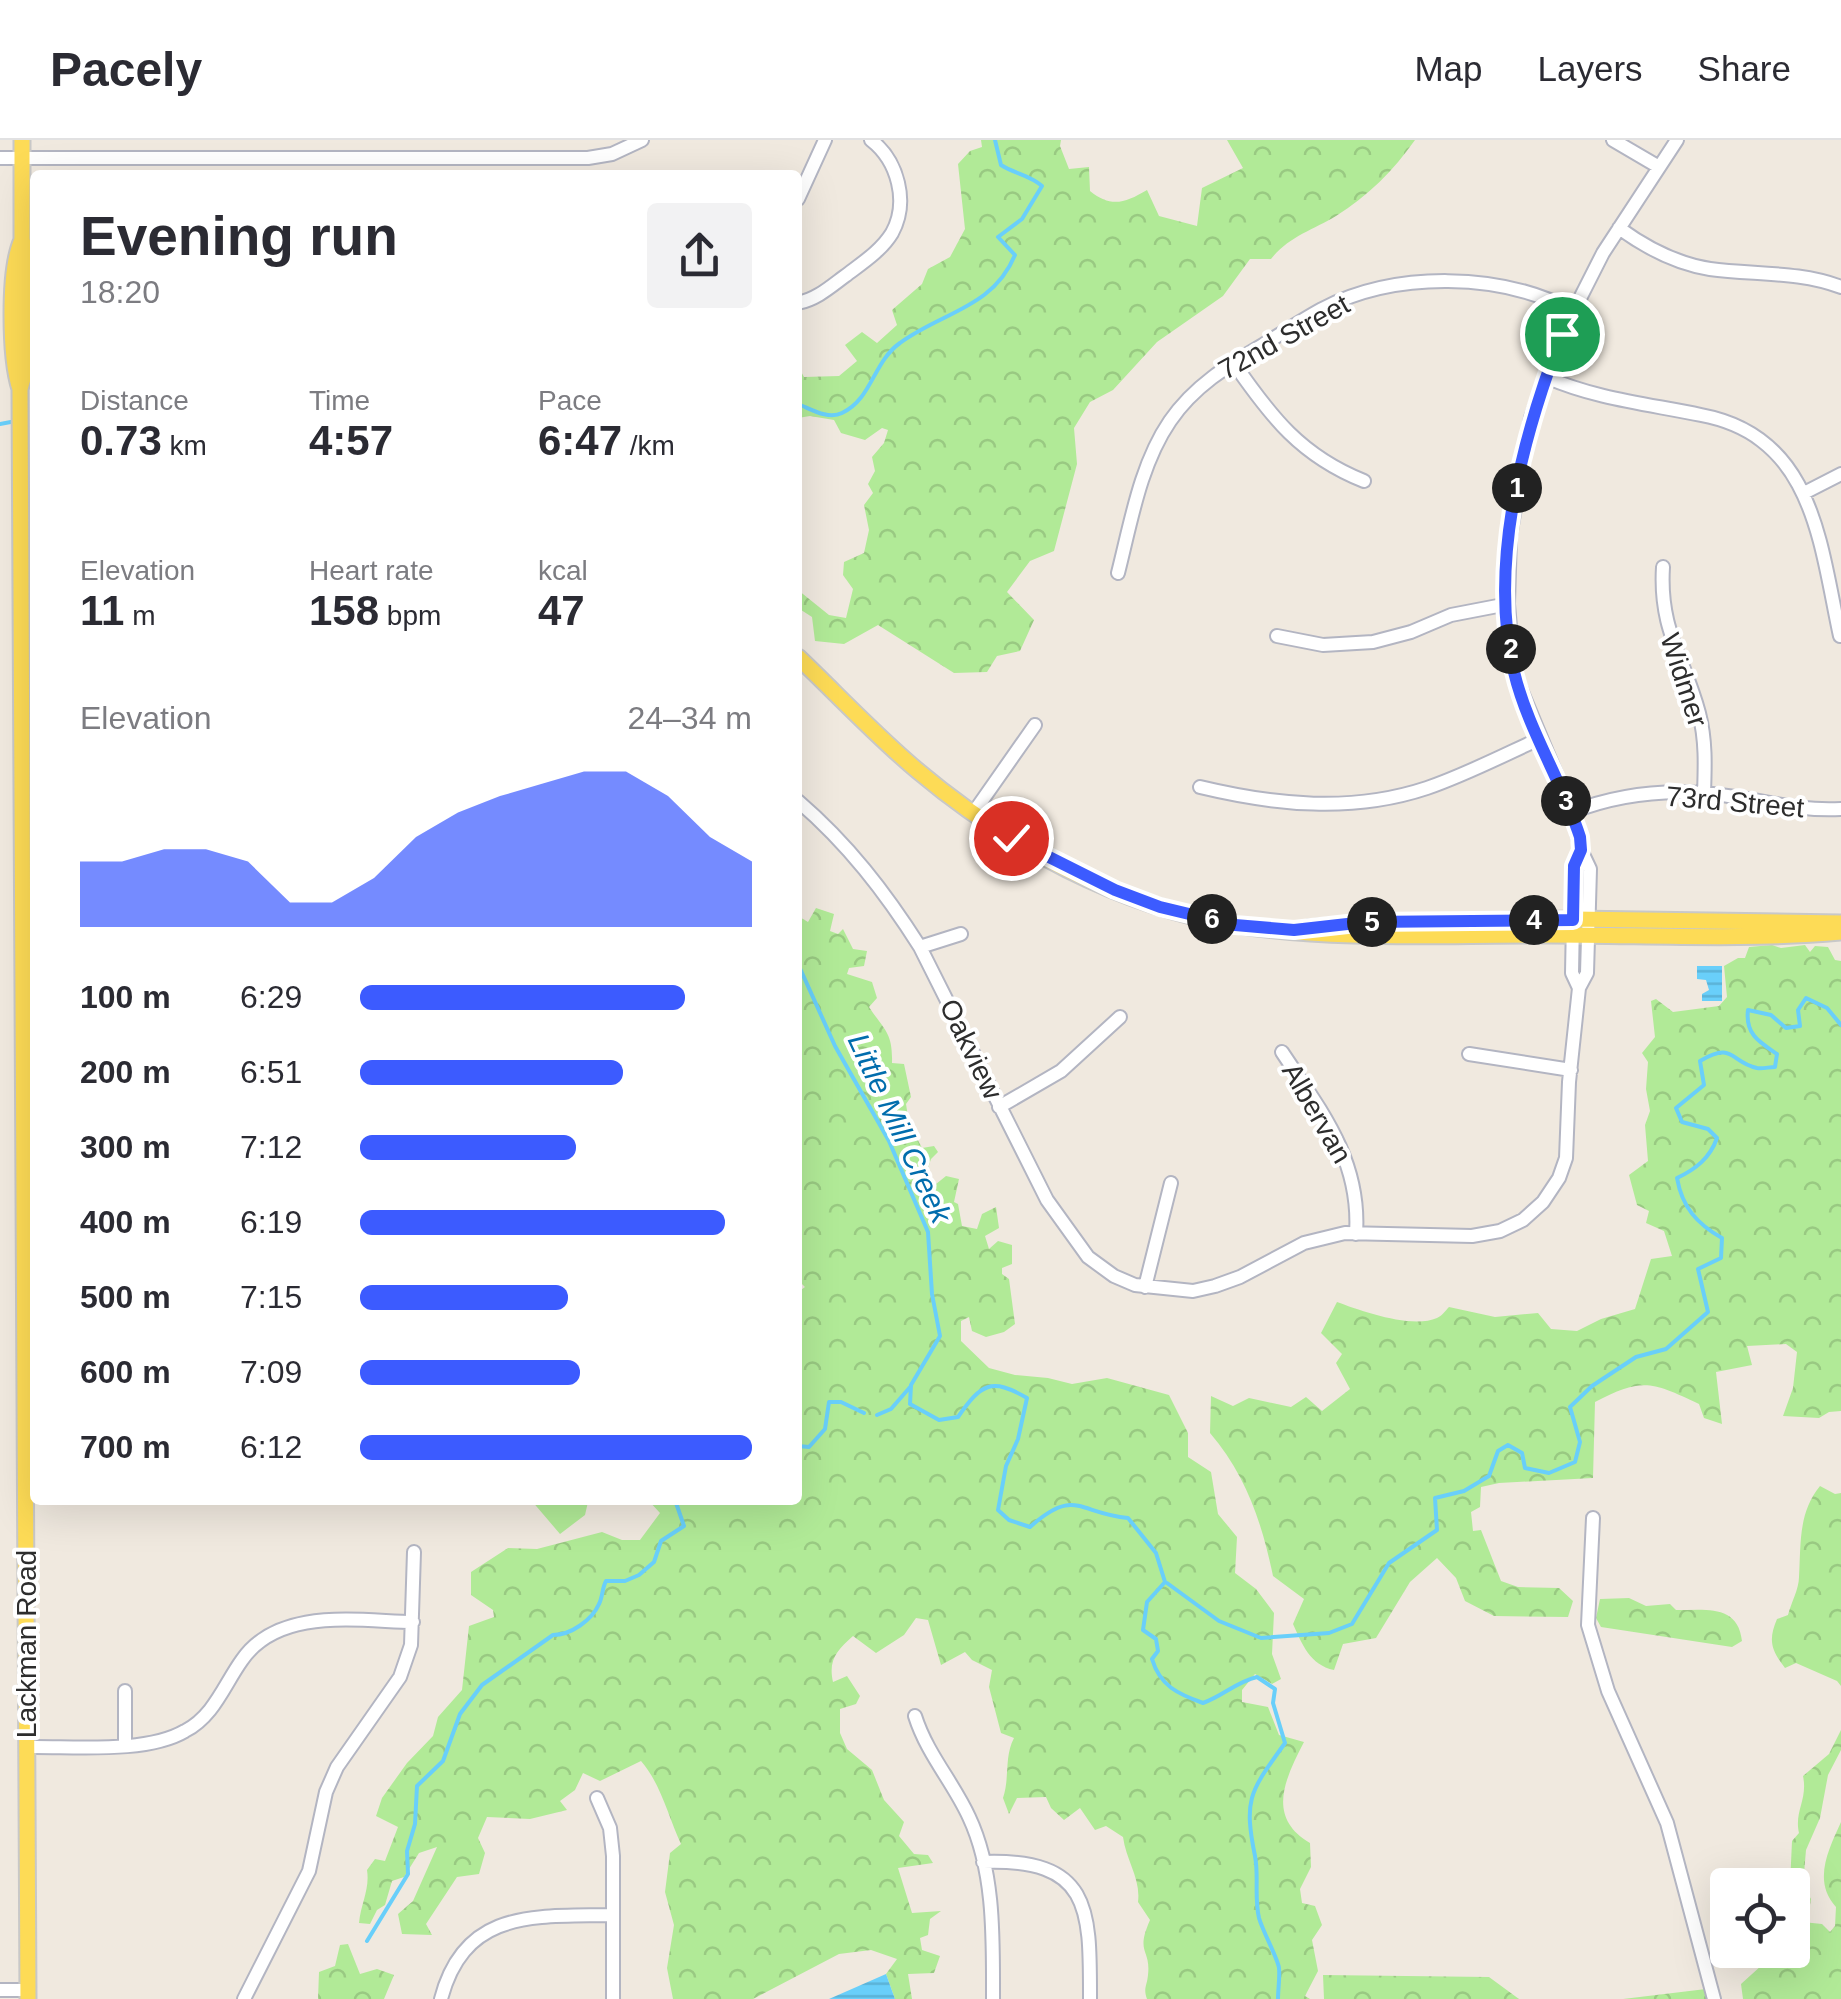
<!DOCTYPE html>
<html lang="en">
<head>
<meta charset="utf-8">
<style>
	:root { --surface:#fff; --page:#f2f2f3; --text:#2b2b33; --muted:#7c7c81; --line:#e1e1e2; --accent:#3c5bff }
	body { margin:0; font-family:Helvetica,sans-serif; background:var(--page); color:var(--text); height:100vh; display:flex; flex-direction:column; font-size:38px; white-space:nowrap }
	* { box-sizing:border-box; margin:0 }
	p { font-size:32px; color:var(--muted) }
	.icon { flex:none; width:55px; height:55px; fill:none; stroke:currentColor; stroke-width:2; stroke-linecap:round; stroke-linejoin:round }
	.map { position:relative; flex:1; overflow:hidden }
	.details { position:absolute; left:30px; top:30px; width:772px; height:1335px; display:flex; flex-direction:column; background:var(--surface); border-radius:10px; box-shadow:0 10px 40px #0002 }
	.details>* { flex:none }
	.fabs { position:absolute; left:1710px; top:1728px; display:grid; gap:20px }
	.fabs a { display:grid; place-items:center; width:100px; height:100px; border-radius:10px; background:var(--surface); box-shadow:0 10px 40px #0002; font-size:50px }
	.pin { position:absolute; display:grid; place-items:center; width:85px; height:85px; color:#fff; margin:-42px; border:5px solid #fff; border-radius:50%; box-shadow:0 2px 10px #0007 }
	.km { position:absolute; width:50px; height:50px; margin:-25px; border-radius:50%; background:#222; color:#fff; font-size:28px; line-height:50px; text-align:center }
	.round { display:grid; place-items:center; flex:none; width:105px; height:105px; border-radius:10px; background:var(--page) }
	.overview { display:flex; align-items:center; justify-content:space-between; height:170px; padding:0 50px }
	h1 { font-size:55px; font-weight:600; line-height:75px }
	.stats { display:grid; grid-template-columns:repeat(3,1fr); gap:15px; height:170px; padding:10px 50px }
	.stats div { display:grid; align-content:center }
	.stats b { font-size:42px; font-weight:600 }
	.stats small { font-size:28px; font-weight:400 }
	.stats p { font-size:28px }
	.chart { height:280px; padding:20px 50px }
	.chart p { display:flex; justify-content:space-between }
	.chart svg { width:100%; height:180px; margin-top:10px; fill:var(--accent); opacity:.7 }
	ul { padding:0 50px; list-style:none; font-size:32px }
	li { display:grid; grid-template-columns:160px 120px 1fr; align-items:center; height:75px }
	li i { height:25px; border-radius:12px; background:var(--accent) }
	header { display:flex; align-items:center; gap:60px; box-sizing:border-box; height:140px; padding:0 50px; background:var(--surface); border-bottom:2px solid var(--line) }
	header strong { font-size:48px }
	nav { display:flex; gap:55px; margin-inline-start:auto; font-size:35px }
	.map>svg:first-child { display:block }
	.forest { fill:url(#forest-crowns) }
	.water { fill:url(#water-rules) }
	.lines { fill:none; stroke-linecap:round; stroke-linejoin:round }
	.stream { stroke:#69cffa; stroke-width:4 }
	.minor-casing { stroke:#b3b5c2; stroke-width:16 }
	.major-casing { stroke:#c8c8c8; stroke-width:19 }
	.minor { stroke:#fff; stroke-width:12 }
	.major { stroke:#fddb56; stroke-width:15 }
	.route-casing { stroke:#fff; stroke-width:20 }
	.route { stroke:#3c5bff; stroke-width:12 }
	.labels { text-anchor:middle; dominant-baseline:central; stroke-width:8; stroke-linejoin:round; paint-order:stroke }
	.street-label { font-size:28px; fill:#2d2d2d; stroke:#fff }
	.water-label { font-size:30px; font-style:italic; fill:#016dad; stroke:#fff }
</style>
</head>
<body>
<header>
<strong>Pacely</strong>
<nav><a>Map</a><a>Layers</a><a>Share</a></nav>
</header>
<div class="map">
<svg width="1841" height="1859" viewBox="0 0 1841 1859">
	<defs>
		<pattern id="forest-crowns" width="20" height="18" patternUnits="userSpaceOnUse" patternTransform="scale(2.5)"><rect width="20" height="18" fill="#b1ea97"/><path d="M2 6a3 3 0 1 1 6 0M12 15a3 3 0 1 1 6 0" fill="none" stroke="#99c982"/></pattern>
		<pattern id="water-rules" width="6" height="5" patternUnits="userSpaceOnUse" patternTransform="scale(2.5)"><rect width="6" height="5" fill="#69cffa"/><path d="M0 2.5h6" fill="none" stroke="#5bb2d7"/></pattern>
	</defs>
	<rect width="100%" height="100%" fill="#f0e9df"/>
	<!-- forest -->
	<path class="forest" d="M981,0H1061L1060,6L1069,29L1089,27L1090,51C1111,68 1125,63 1147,50L1159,76L1197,86L1202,48L1243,28L1227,0H1415C1393,31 1368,56 1336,76C1313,90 1288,97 1271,119H1250L1223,156L1157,202L1113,250L1090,262L1074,288L1077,324L1054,411L1030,421L1007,452L1034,480L1020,511L997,516L987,532L954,533L878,485L844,504L815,501L812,477L798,468V450L829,475L846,478L853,449L843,435L844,422L864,413L869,390L864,365L873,353L868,344L875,331L872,317L884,303L888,290L882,288L865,300L841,293L834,280L810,276L798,278V226L804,237L839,236L857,221L845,205L862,192L877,203L897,185L892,170L922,144L928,129L950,117L965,89L958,24L970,11L982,7Z
		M816,768L834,774L830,791L838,794L843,789L853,809L867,811L864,826L849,828L847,834L872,842L877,858L869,867C884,890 893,892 892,923L904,924L911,957L906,964L909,983L922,1008L934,1006L938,1012L931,1019L924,1040L931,1048L946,1036L959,1039L954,1062L958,1064L962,1086L977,1089L982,1074L996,1067L999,1088L985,1096L989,1109L998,1101L1012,1105V1124L1002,1128V1134L1009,1139L1015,1184L1004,1192L986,1197L972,1191L969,1177L961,1181V1201L989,1228L1015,1235L1048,1238L1072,1244L1107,1238L1169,1255L1188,1293V1317L1211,1332L1218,1374L1237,1397L1235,1433L1256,1449L1274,1473L1272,1514L1281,1539L1272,1544L1255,1534L1242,1550V1562L1268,1567L1279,1595L1304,1602C1285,1639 1266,1677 1310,1703L1311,1727L1300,1749L1302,1763L1315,1766L1322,1785L1312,1800L1318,1831L1305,1856L1310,1859H1147C1143,1848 1147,1846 1148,1835C1151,1808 1135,1814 1150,1780L1138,1762C1141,1739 1126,1720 1123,1697L1106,1686L1095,1690L1080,1668L1064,1680L1051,1668L1046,1657L1017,1658L1009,1674L1003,1658C1010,1637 1004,1617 1014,1598L1001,1593L989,1547L992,1530L972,1520L965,1512L941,1525L928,1480L916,1478L904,1495L876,1513L853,1496C837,1510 828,1520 833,1542L847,1536L860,1556L856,1564L840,1569V1593L847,1609L872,1630L884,1660L904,1682L899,1696L914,1714L928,1715L933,1723L898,1728L912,1773L941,1771L930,1779L928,1795L920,1798L922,1810L940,1816L934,1833L908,1834L912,1859H895L886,1834L897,1819L871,1810L839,1814L753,1859H673L667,1828L674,1785L665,1752L670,1713L681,1704C668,1676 661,1644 641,1621L600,1641L583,1633L575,1650L560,1661L567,1670L530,1679L487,1677L478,1698L485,1713L479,1734L457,1737L426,1784L432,1795L402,1794L398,1774L413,1761L437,1707L419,1713L404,1737L392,1741L385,1765L377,1770L370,1784L359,1783C361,1763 370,1749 367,1730L375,1719L385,1721L398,1687L376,1676L382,1658L407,1623L433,1596L438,1577L462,1550L469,1486L494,1477L493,1470L471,1455V1432L508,1408L537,1409L602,1392L622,1400H640L660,1373L648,1360H798V1152L805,1147L798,1140V776L808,782Z
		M1772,805L1781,808L1805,805L1810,812L1815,806L1828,807L1835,820L1841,821V1271L1829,1272L1819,1278L1783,1276L1793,1248L1797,1212L1786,1204L1747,1206L1752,1225L1716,1232L1722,1284L1704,1278L1699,1264C1652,1242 1643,1237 1595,1262L1593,1338L1499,1343L1481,1347L1480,1367L1471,1372L1473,1391L1481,1390L1501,1441L1518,1447L1559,1448L1573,1461L1568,1477L1494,1476L1465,1461L1456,1438L1437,1418L1410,1442L1376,1498L1343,1504L1334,1530C1310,1525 1302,1504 1293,1484L1304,1459L1273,1436C1262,1383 1246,1335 1210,1293L1211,1256L1233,1266L1249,1258L1291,1267L1306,1257L1322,1271L1350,1249L1336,1223L1342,1214L1321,1193L1337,1162C1361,1171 1412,1189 1437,1178C1442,1176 1445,1171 1449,1167L1495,1177L1538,1173L1551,1189L1577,1191L1601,1179L1635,1169L1651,1119L1672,1116L1664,1091L1646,1083L1649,1071L1637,1065L1629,1035L1648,1021L1645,985L1650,971L1646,949L1648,922L1642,913L1655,897L1651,861L1656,859L1673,872L1719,866L1727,857L1724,826L1738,818H1745L1749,807Z
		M1820,1346L1835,1354L1841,1353V1546L1837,1541L1796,1523L1785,1528C1771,1510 1768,1500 1777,1479L1788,1475C1791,1463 1799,1449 1799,1437C1801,1404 1798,1373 1820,1346Z
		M531,1360H584L588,1362L585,1375L560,1394Z
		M1629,1458L1646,1466L1670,1464L1676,1470C1706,1470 1738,1464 1742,1501L1732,1507L1601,1487L1596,1478L1600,1459Z
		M1841,1590V1610L1828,1635L1820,1678L1806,1710L1803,1745L1811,1759L1809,1771L1790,1745L1792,1701L1799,1693C1794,1671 1808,1660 1803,1636L1829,1614Z
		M1841,1682V1859H1743L1741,1844L1762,1825L1785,1817L1786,1810H1792L1793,1781L1822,1784L1830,1792L1835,1786L1836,1767C1812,1741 1829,1709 1841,1682Z
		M348,1804L360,1834L377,1829L394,1835L384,1859H318L319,1832L335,1826L340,1805Z
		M1323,1835L1489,1837L1519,1859H1324Z
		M1706,1849L1711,1859H1623Z"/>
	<!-- water -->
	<path class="water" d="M1697,826H1722V861H1702V854L1709,850L1706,840L1697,839Z
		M886,1834L895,1859H829Z"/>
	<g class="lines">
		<!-- stream -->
		<path class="stream" d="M798,264C811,269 828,280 842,273C872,259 873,222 900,203C942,172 993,168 1015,115L998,97L1022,79L1042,46C1030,35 1015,34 1001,25L995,0
			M0,284L16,281
			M798,824L835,906L889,1001L928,1092L932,1154L940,1196L911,1245L910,1264L939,1280L958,1277C981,1244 991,1237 1027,1258L1018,1299L1006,1326L998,1370L1009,1380L1030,1387C1075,1347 1078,1373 1128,1378L1156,1413L1165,1442L1147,1462L1143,1490L1156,1499L1158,1511L1152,1519C1160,1546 1178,1554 1203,1563C1223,1556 1236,1542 1257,1537L1275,1549L1273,1563L1285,1603C1251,1651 1243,1657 1255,1716C1259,1736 1254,1757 1259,1778C1263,1792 1278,1819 1279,1828C1280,1838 1278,1849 1278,1859
			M877,1275L891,1269L911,1246
			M798,1306L809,1307L825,1289L829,1262H841L864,1273
			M1167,1443L1219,1481L1261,1498L1329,1493L1352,1484L1389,1423L1437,1390L1435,1358L1464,1351L1489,1336L1498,1311L1508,1305L1522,1313L1525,1328L1549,1333L1575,1322L1580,1302L1570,1267L1592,1246L1636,1217L1666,1209L1708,1172L1698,1129L1721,1118L1722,1098C1697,1084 1682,1067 1677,1038C1696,1029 1710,1018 1717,998L1708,989L1682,982L1676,968L1704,945L1700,921C1734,901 1730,922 1757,928C1763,929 1769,927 1775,927L1777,914C1759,902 1745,894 1748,870L1771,875L1786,888L1800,886L1798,870L1806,858L1827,868L1841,885
			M367,1801L408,1734L407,1711L415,1684L417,1646L443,1621L460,1574L482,1545L553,1495C571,1495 592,1480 599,1464C603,1456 602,1448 606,1441H625L639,1435L654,1422L661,1401L684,1386L675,1360"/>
		<defs>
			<path id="minor" d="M1613,0L1659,27
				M0,18H588L612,14L642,0
				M798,59L825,0
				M1619,88C1645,107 1678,124 1710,129C1754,135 1799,131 1841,147
				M798,163C817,159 830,147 845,136C862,123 881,111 892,93C909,62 898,21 871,0
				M1233,222C1271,277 1301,316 1364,341
				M1546,237C1596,259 1648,264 1701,275C1814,296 1820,404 1840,496
				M1804,353L1841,334
				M1663,427C1659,490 1684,517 1699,573C1706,600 1705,626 1704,653
				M1118,433C1131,382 1140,325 1170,281C1194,246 1227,226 1263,205C1282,193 1302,180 1322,169C1396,131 1500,132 1573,171
				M1277,496L1323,505L1373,502L1411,492L1451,475L1508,464
				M1200,647C1275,665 1352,673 1427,648C1465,635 1502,616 1539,599
				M798,661C848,704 885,752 920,807L1047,1060L1088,1117L1114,1136L1135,1145L1193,1151L1215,1146L1240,1137L1304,1103L1345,1093L1472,1096L1500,1091L1523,1080L1543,1062L1559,1038L1566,1018L1569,942L1579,848L1587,833L1590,729L1581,710L1572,672L1514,533L1508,464L1510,396L1531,278L1562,194L1603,113L1677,0
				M974,672L1035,585
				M1572,672C1613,656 1658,650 1702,653C1749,656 1793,672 1841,669
				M920,807L961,794
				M1579,848L1572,833L1574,726L1581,710
				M1282,912C1321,971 1361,1020 1356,1094
				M1469,914L1571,930
				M999,967L1061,931L1120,877
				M1145,1147L1171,1043
				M1593,1378L1588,1485L1608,1551L1667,1683L1714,1859
				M125,1551V1605
				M915,1576C927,1614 953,1642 969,1677C995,1732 993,1800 993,1859
				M27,1607C72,1606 146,1614 185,1591C214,1576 224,1545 242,1520C279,1467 357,1481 413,1482
				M597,1658L610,1688L613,1716V1859
				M983,1722C1092,1718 1090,1770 1090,1859
				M0,1850H28
				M244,1859L309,1731L326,1652L337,1627L400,1537L411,1505L414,1412
				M441,1859C465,1767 538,1777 613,1775"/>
			<path id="major" d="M22,0V100L27,116L26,228L20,249L28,1859
				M20,249C10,218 8,130 22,100
				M798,517C838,555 876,596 918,631C1007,706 1121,767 1236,785C1333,800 1432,795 1530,795C1633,794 1739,801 1841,792
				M1308,788L1365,783L1573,779L1841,783"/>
		</defs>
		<!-- minor casing -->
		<use href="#minor" class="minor-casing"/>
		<!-- major casing -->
		<use href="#major" class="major-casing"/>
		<!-- minor -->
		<use href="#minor" class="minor"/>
		<!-- major -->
		<use href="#major" class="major"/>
	</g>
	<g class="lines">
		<defs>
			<path id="route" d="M1011,698L1115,750L1160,767L1235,785L1294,790L1365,782L1573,780L1574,726L1581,710L1580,697C1562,641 1528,590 1514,532C1488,423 1523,295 1562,194"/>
		</defs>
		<!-- route casing -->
		<use href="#route" class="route-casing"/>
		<!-- route -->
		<use href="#route" class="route"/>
	</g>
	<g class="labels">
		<!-- street labels -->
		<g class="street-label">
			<text transform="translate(1284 197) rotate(-29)">72nd Street</text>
			<text transform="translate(1684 540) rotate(72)">Widmer</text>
			<text transform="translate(1735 662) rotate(5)">73rd Street</text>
			<text transform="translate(971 909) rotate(64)">Oakview</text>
			<text transform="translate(1317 973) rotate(60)">Albervan</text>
			<text transform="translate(26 1504) rotate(-90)">Lackman Road</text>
		</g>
		<!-- water labels -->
		<g class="water-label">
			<text transform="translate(900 988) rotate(65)">Little Mill Creek</text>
		</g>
	</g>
</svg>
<div class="fabs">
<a><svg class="icon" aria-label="locate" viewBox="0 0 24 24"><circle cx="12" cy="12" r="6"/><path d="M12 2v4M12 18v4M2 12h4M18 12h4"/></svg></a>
</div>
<div class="pin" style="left:1562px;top:194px;background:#1e9e55"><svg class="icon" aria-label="arrive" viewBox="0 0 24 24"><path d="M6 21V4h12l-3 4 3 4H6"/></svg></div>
<div class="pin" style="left:1011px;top:698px;background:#d93025"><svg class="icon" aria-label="check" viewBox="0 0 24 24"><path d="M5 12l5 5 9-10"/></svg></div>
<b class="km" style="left:1517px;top:348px">1</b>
<b class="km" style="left:1511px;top:509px">2</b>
<b class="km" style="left:1566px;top:661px">3</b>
<b class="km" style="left:1534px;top:780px">4</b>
<b class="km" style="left:1372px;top:782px">5</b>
<b class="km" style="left:1212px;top:779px">6</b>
<section class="details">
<div class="overview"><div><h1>Evening run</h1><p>18:20</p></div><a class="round"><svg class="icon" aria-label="share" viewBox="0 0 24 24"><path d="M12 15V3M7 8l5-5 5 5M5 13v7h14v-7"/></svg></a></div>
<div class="stats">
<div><p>Distance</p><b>0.73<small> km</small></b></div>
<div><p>Time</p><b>4:57</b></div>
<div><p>Pace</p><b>6:47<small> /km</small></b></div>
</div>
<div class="stats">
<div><p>Elevation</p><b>11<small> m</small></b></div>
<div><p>Heart rate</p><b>158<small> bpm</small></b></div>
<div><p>kcal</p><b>47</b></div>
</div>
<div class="chart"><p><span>Elevation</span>24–34 m</p>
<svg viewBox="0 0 160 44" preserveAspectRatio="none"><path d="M0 44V28L10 28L20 25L30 25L40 28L50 38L60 38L70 32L80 22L90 16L100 12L110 9L120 6L130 6L140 12L150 22L160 28V44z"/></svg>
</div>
<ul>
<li><b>100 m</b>6:29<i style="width:83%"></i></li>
<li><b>200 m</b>6:51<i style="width:67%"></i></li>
<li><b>300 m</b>7:12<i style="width:55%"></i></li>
<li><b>400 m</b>6:19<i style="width:93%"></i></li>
<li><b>500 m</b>7:15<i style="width:53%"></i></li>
<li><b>600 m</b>7:09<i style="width:56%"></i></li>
<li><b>700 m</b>6:12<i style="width:100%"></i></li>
</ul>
</section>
</div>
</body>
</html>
